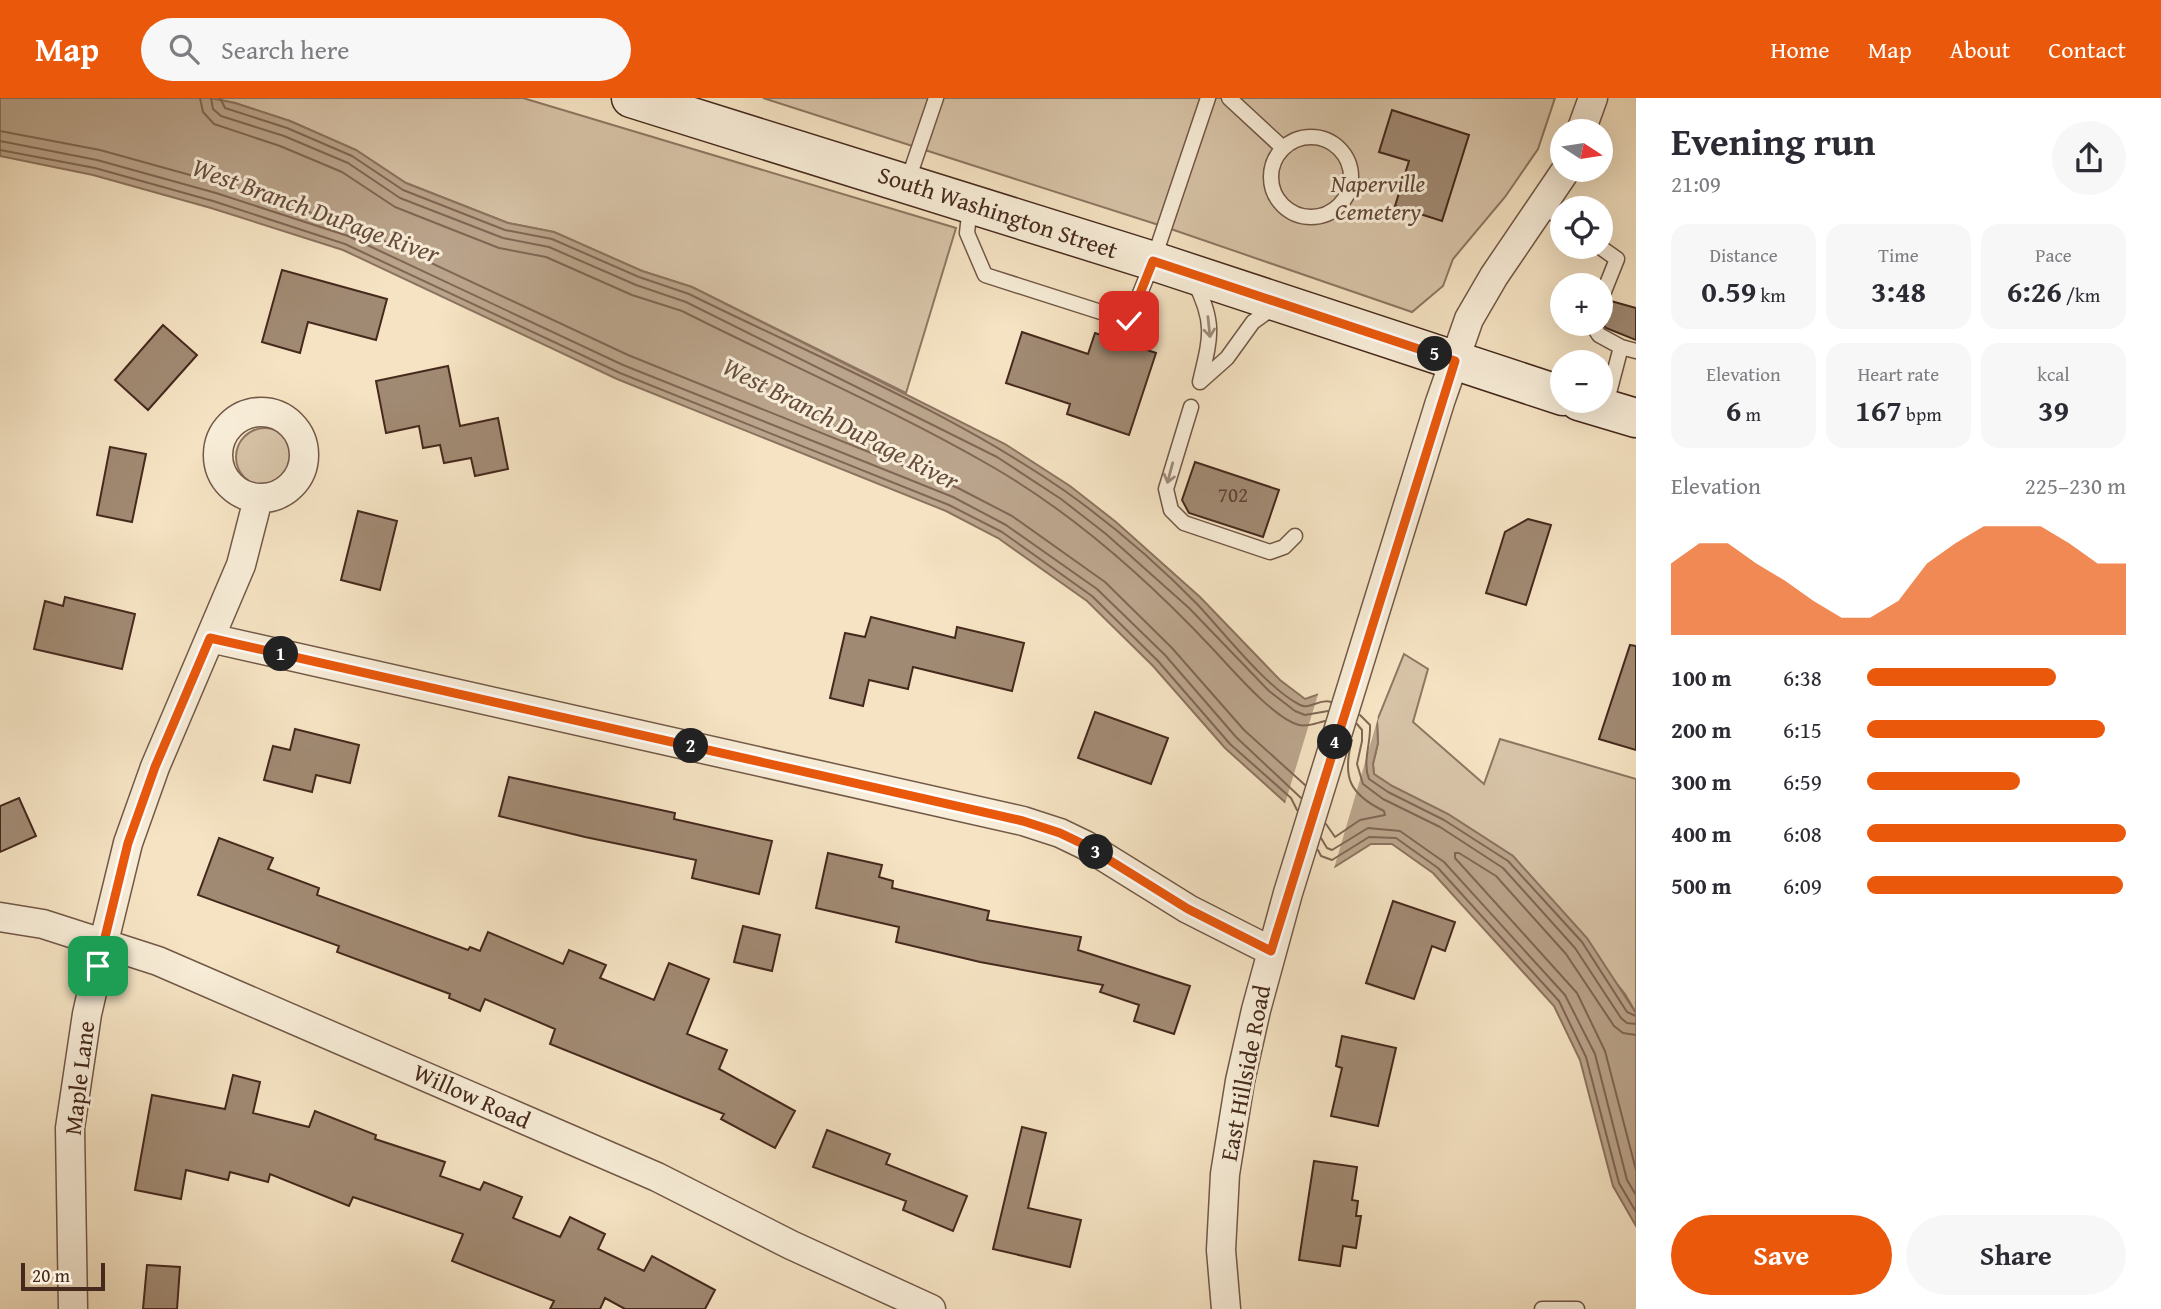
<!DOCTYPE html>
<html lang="en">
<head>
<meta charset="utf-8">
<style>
	:root { --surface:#fff; --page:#f7f7f7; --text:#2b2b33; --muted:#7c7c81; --accent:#ea580c }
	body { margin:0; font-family:"Gentium Book Plus",serif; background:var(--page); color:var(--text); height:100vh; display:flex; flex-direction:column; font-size:26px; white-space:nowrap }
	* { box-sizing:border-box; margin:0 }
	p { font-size:23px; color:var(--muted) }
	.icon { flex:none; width:38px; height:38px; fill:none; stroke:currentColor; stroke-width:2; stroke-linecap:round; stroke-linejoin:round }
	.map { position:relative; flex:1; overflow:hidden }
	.sheet { display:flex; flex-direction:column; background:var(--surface); width:525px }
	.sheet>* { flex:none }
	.needle { width:46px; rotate:102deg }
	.fabs { position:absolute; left:1550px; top:21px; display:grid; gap:14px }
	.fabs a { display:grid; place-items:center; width:63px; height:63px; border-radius:50%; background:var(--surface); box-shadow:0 7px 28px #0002; font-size:35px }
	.scale { position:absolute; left:21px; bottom:18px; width:84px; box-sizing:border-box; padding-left:7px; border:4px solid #46291d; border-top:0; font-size:19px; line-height:24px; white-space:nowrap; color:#46291d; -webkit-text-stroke:5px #f8edd8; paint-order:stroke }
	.pin { position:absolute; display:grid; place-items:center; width:60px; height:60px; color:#fff; margin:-30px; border-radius:14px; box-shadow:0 4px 10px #0006 }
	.km { position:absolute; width:35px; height:35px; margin:-18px; border-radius:50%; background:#222; color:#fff; font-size:19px; line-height:35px; text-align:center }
	.round { display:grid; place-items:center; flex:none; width:74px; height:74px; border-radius:37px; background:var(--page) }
	.summary { display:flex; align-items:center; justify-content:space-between; height:119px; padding:0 35px }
	h1 { font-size:38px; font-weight:700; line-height:52px }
	.stats { display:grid; grid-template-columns:repeat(3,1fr); gap:10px; height:119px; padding:7px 35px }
	.stats div { display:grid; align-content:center; border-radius:18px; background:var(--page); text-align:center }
	.stats b { font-size:30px; font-weight:700 }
	.stats small { font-size:19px; font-weight:400 }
	.stats p { font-size:19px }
	.chart { height:196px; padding:14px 35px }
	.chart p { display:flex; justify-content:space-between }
	.chart svg { width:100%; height:126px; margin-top:7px; fill:var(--accent); opacity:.7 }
	.action { display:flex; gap:14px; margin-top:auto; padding:14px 35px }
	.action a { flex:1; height:80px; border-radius:42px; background:var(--accent); color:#fff; font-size:28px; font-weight:700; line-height:80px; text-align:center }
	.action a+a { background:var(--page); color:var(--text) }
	ul { padding:0 35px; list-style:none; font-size:23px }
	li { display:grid; grid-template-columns:112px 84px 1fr; align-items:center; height:52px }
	li i { height:18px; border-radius:9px; background:var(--accent) }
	header { display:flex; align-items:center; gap:42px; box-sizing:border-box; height:98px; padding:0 35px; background:var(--accent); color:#fff }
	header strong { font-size:33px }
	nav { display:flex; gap:38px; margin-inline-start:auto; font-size:24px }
	.search { width:490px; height:63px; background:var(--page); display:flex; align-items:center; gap:18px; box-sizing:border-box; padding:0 24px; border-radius:38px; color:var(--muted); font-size:26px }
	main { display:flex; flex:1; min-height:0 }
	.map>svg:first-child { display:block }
	.green { fill:#d7c3a7; stroke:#8e7662; stroke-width:2 }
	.water { fill:#baa48b; stroke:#8c735f; stroke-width:2 }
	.pier { fill:#f5e3c3 }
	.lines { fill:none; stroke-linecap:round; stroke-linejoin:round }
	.shore { stroke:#806654; stroke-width:2 }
	.building { fill:#a18a73; stroke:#46291d; stroke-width:2 }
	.lane-casing { stroke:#725846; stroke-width:17 }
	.street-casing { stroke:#725846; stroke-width:31 }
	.secondary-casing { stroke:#46291d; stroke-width:41 }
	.lane { stroke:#f8edd8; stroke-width:14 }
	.street { stroke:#f8edd8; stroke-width:28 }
	.secondary { stroke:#f8edd8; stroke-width:38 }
	.oneway { stroke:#9f8b7a }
	.route-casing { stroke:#fff; stroke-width:14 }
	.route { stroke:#ea580c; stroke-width:9 }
	.labels { text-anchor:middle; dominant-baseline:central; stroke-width:6; stroke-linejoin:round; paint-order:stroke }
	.number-label { font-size:21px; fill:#5d4132 }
	.park-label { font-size:24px; font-style:italic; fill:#634839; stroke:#f8edd8 }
	.street-label { font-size:24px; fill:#46291d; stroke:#f8edd8 }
	.water-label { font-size:26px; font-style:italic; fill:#694e3e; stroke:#f8edd8 }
</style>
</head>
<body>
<header>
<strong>Map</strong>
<div class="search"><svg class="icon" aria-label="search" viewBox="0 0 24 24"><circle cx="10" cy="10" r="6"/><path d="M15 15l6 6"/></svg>Search here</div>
<nav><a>Home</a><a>Map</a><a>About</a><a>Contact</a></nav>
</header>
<main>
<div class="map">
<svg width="1636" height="1211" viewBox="0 0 1636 1211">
	<rect width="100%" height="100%" fill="#f5e3c3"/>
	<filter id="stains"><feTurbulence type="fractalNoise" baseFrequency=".00286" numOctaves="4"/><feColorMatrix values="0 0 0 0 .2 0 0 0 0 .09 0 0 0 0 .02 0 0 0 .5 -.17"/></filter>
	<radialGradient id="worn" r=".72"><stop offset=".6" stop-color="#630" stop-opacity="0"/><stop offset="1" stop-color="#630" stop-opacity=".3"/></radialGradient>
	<!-- green -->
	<path class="green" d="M211,0H523L956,130L906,295L692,189L642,173L554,134L508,125L406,85L355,52L290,23L235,5Z
		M763,0H1555L1538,51L1505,99L1453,161L1443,188L1412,214L1165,129Z
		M236 359a29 29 0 1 1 58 0a29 29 0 1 1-58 0Z
		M1404,556L1428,571L1413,624L1484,686L1500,641L1636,681V915L1625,896L1513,758L1448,716L1392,688L1374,676L1373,666L1378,645L1377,623Z"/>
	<!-- water -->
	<path class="water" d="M0,0H210L235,5L290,23L356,52L406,85L508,125L554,134L642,173L692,189L1005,346L1070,388L1116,424L1200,499L1280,582L1305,601L1325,594L1377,623L1378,645L1373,666L1374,676L1392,688L1448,716L1513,758L1587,840L1636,915V1128L1613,1088L1580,962L1554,908L1433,775L1392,746H1371L1333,770L1286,705L1225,650L1153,568L1087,503L998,440L946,413L617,281L343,152L211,110L93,77L0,58Z"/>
	<!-- pier -->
	<path class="pier" d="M1326,591L1364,606L1378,620L1333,774L1313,766L1284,709L1319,593Z"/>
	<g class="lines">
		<!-- shore -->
		<path class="shore" d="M200,0L203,14L214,26L280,48L342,74L395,109L499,150L546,159L632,197L682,213C785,265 892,311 991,368C1073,415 1147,481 1212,550C1230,569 1274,621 1299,627C1308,629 1316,625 1325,623
			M211,0L213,11L221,18L284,38L348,65L400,100L503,140L549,149L636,187L686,204L997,359L1061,401L1106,436L1189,510L1269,593L1295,613L1305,617L1328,613
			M220,0L225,10L287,30L352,58L403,92L505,132L552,141L639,179L689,196C814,258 950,313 1065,393C1110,425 1159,467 1198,507C1225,536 1267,590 1300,607C1310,612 1320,600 1331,604
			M0,33L100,52L219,85L352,128L628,257L958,390L1012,418L1105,484L1172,550L1244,632L1305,687
			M0,43L97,62L216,95L348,138L623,267L953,399L1006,427L1097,491L1165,557L1236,639L1301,700
			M0,52L95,70L213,103L345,146L620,275L949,407L1002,434L1092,498L1158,563L1230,646L1291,700L1297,712
			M1360,617L1370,627C1371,646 1362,664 1369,681L1388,694L1444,722L1508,763L1582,844L1627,914L1636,918
			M1357,626L1362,632V643L1357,666L1363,686L1383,701L1440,729L1503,770L1575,850L1621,920L1627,925L1636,926
			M1326,726L1335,739L1360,722L1385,717L1384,713C1349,696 1342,679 1352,642
			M1321,740L1327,750L1332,752L1368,730L1400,733L1444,764L1565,897L1595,956L1627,1082L1636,1097
			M1318,752L1321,758L1332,762L1369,739L1396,740L1438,770L1559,903L1586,959L1619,1085L1636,1114
			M1636,937L1623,935L1614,928L1566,856L1496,778L1459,755H1455V760L1577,895L1605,953L1636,1072"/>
	</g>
	<!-- building -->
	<path class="building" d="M1392,12L1469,37L1442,123L1395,108L1409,63L1379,54Z
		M282,172L387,201L376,242L308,224L300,255L262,244Z
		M1611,203L1636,210V242L1606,230L1603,226Z
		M163,227L197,257L148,312L115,282Z
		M1022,234L1088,256L1095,235L1156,255L1129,337L1067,316L1070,306L1006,285Z
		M448,268L460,328L498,320L508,371L475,378L471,360L444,365L440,347L423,350L419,328L386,335L376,283Z
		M110,349L146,356L132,424L97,417Z
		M1195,364L1279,392L1263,439L1189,415L1182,402Z
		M358,413L397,423L380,492L341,482Z
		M1528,421L1551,427L1526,507L1486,495L1505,434Z
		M65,499L135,516L122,571L34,551L45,503L63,508Z
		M871,519L955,540L957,529L1024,545L1012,593L913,569L908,591L869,582L863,608L830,600L845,535L865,539Z
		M1630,547L1636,548V652L1599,641Z
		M1095,614L1168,640L1151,686L1078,660Z
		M295,631L359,647L350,685L316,677L312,694L264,682L273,648L290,652Z
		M509,679L675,715L674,721L772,743L759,796L692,780L696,762L585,739L499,718Z
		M19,700L36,738L0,754V708Z
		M219,740L273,760L268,771L319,790L317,797L468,852L470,849L480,853L488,834L563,866L569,852L606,867L600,880L654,902L669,865L709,881L687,936L727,952L719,971L795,1013L775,1050L721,1021L724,1016L550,946L555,931L485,901L480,913L449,900L450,896L337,854L339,848L198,797Z
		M828,755L882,767L879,779L893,783L892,790L989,813L987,822L1081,839L1078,852L1190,888L1174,936L1134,923L1139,907L1100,894L1103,887L980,864L896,844L899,829L816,810Z
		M1393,803L1455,824L1445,853L1432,848L1414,901L1366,885Z
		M743,828L780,837L772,873L734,864Z
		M1342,938L1396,950L1378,1028L1331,1018L1342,970L1336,968Z
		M233,977L260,984L253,1015L309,1029L315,1013L376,1037L375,1041L445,1064L440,1078L480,1092L484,1084L522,1099L513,1120L560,1139L570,1119L605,1136L598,1151L644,1173L652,1158L715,1192L705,1211H625L605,1200L600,1211H550L554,1203L452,1163L463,1136L353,1099L349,1108L270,1076L268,1084L230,1074L228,1082L186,1072L181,1101L135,1092L152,997L225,1011Z
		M1022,1029L1046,1035L1028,1110L1081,1122L1070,1169L993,1151Z
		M827,1032L890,1056L886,1066L967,1098L953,1133L903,1112L906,1103L813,1069Z
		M1314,1063L1357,1069L1352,1102L1358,1103L1356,1118H1361L1356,1150L1343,1148L1340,1168L1299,1162Z
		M147,1167L180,1169L177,1211H143Z"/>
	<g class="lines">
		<defs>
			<path id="lane" d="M1229,0L1283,50
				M1271 79a40 40 0 1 1 80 0a40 40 0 1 1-80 0Z
				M907,85L936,0
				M1542,107L1563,122
				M970,108L967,135L985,177L1129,223L1153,163L1208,0
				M1600,149L1617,161L1601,201
				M1195,185C1216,226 1210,241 1200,284
				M1592,226L1599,237L1621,249
				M1200,284L1227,260L1253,224L1274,209
				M1191,309L1166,391L1171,412L1184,425L1270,454L1284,449L1295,438
				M1605,310L1621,249L1636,253
				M1542,1211H1577"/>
			<path id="street" d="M1581,33L1593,0
				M218 357a43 43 0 1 1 86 0a43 43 0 1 1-86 0Z
				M210,540L1023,723L1060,735L1085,747L1188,811L1271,853
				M0,819L43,826L158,863L657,1079L791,1147L931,1211
				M73,1211L70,1030L87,916L98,868L128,745L155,669L241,467L258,401
				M1226,1211L1221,1152L1225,1076L1240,983L1256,912L1288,795L1440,304L1469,221L1494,178L1566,72"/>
			<path id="secondary" d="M631,0L1153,163L1563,298
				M1579,303L1636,320"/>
		</defs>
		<!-- lane casing -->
		<use href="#lane" class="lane-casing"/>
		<!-- street casing -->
		<use href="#street" class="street-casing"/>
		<!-- secondary casing -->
		<use href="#secondary" class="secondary-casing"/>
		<!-- lane -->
		<use href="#lane" class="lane"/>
		<!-- street -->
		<use href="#street" class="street"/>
		<!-- secondary -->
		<use href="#secondary" class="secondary"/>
	</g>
	<!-- one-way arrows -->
	<defs><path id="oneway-shaft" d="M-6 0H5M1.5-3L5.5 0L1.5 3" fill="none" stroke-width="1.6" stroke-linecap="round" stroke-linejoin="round" transform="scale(1.75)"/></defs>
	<g class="oneway">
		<use href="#oneway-shaft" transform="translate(1209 229) rotate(84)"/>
		<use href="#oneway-shaft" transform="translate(1170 375) rotate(105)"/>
	</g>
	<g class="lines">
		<defs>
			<path id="route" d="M98,868L128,745L155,669L210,540L1023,723L1060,735L1085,747L1188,811L1271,853L1455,263L1153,163L1129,223"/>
		</defs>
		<!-- route casing -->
		<use href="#route" class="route-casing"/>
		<!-- route -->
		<use href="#route" class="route"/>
	</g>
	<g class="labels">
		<!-- number labels -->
		<g class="number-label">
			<text x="1233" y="396">702</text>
		</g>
		<!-- park labels -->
		<g class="park-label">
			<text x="1378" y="85">Naperville<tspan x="1378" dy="28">Cemetery</tspan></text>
		</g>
		<!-- street labels -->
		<g class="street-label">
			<text transform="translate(998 114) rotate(18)">South Washington Street</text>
			<text transform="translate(1245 975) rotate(-79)">East Hillside Road</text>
			<text transform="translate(79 980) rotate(-83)">Maple Lane</text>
			<text transform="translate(472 998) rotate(24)">Willow Road</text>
		</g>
		<!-- water labels -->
		<g class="water-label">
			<text transform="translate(316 112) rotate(20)">West Branch DuPage River</text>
			<text transform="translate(841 325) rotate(27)">West Branch DuPage River</text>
		</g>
	</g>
	<rect width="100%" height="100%" filter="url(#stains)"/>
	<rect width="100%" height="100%" fill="url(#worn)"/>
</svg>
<div class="fabs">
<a><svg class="needle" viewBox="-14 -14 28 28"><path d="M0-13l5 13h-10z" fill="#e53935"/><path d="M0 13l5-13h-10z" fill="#7c7c81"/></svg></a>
<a><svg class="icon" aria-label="locate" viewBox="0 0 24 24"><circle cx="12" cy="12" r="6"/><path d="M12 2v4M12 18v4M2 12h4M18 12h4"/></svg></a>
<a>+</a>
<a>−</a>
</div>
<div class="scale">20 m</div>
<div class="pin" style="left:98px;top:868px;background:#1e9e55"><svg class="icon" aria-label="arrive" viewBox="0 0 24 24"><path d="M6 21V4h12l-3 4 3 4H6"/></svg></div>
<div class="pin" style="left:1129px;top:223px;background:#d93025"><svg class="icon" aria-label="check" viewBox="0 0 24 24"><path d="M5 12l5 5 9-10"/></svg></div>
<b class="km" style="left:281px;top:556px">1</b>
<b class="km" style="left:691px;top:648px">2</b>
<b class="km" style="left:1096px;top:754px">3</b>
<b class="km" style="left:1335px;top:644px">4</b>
<b class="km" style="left:1435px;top:256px">5</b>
</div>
<section class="sheet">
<div class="summary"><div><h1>Evening run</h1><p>21:09</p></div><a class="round"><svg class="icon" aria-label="share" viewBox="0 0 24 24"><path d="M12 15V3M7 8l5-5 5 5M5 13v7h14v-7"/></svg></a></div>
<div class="stats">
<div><p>Distance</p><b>0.59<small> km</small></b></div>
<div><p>Time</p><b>3:48</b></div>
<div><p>Pace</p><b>6:26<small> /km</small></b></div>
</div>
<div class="stats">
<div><p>Elevation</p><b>6<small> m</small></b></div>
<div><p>Heart rate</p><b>167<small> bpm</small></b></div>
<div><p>kcal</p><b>39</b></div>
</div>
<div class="chart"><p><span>Elevation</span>225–230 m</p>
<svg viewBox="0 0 160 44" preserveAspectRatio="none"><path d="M0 44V19L10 12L20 12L30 19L40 25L50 32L60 38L70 38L80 32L90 19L100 12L110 6L120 6L130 6L140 12L150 19L160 19V44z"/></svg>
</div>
<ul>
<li><b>100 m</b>6:38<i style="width:73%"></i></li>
<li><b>200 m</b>6:15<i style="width:92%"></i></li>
<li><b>300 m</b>6:59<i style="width:59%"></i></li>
<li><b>400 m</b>6:08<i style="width:100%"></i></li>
<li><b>500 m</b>6:09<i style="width:99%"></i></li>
</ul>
<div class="action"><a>Save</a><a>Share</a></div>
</section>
</main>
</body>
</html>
